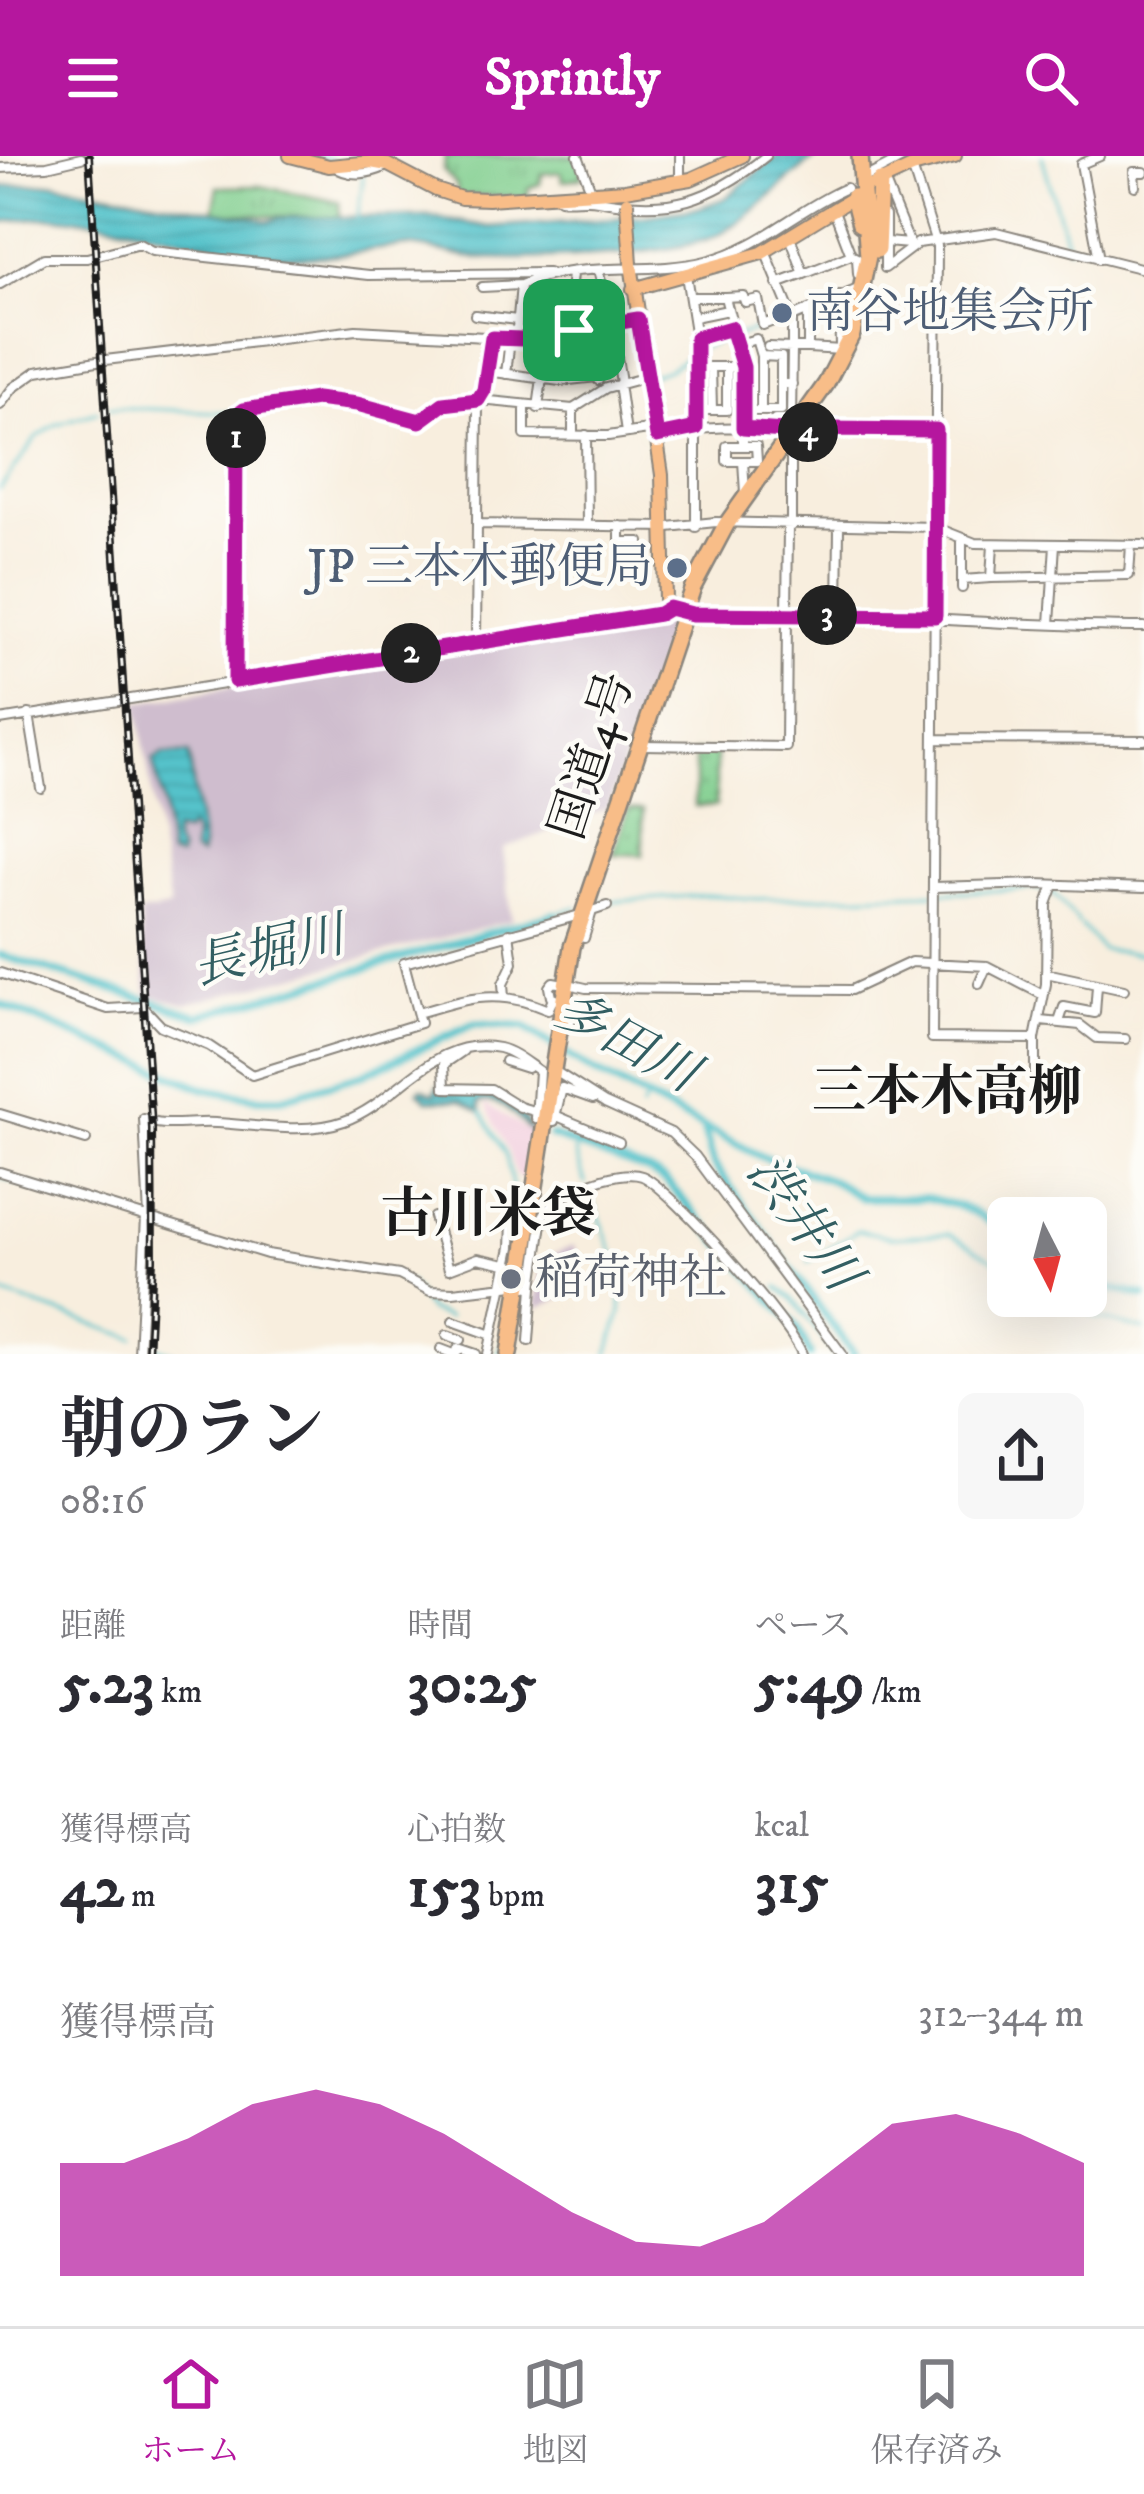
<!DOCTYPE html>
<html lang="ja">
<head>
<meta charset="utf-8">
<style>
	:root { --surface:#fff; --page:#f7f7f7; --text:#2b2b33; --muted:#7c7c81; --line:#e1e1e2; --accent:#b5179e }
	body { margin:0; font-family:"IM FELL DW Pica","Noto Serif JP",serif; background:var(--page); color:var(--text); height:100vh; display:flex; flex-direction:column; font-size:45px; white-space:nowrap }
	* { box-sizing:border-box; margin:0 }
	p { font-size:39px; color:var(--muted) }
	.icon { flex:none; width:66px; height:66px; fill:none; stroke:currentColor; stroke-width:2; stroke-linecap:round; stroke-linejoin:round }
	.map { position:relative; height:1198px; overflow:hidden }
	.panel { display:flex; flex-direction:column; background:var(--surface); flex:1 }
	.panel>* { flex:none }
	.needle { width:78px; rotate:174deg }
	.fabs { position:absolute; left:987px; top:1041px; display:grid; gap:24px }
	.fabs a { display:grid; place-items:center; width:120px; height:120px; border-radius:18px; background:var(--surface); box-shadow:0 12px 48px #0002; font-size:60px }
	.pin { position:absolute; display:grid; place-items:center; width:102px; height:102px; color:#fff; margin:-51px; border-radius:24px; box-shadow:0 6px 18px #0006 }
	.km { position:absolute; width:60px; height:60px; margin:-30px; border-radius:50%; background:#222; color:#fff; font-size:33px; line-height:60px; text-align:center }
	.round { display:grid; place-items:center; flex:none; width:126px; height:126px; border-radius:18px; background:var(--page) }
	.head { display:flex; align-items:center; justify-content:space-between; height:204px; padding:0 60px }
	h1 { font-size:66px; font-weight:700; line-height:90px }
	.metrics { display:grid; grid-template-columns:repeat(3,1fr); gap:18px; height:204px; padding:12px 60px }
	.metrics div { display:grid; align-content:center }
	.metrics b { font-size:60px; font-weight:700 }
	.metrics small { font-size:33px; font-weight:400 }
	.metrics p { font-size:33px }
	.chart { height:336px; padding:24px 60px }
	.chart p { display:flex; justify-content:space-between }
	.chart svg { width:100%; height:216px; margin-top:12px; fill:var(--accent); opacity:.7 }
	header { display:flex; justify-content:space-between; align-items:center; height:156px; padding:0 60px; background:var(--accent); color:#fff; font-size:54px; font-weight:700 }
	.tabs { display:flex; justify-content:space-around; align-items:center; height:168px; border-top:3px solid var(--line); background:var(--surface); font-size:33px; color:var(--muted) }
	.tabs a { display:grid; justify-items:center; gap:6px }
	.tabs .active { color:var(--accent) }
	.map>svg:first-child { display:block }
	.built { fill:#f3cfdf }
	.industrial { fill:#cfbdce }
	.grass { fill:url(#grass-dots); stroke:#4e7555; stroke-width:3 }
	.park { fill:url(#park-tufts); stroke:#4e7555; stroke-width:3 }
	.water { fill:url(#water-rules); stroke:#386f73; stroke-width:3 }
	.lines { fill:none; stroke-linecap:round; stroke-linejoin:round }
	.stream { stroke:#54c2ca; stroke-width:3 }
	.river { stroke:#54c2ca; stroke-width:8 }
	.minor-casing { stroke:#8a857d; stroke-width:12 }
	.major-casing { stroke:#8a857d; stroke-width:16 }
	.highway-casing { stroke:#8a857d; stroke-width:20 }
	.minor { stroke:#fff; stroke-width:8 }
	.major { stroke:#f8bd88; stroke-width:12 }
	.highway { stroke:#f8bd88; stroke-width:15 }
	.rail-casing { stroke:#1c1c1c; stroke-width:8 }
	.rail { stroke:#fdfcf7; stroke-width:3; stroke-dasharray:9; stroke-linecap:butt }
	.major-bridge-casing { stroke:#8a857d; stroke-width:16; stroke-linecap:butt }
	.major-bridge { stroke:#f8bd88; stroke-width:12 }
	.route-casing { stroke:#fff; stroke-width:24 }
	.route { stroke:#b5179e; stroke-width:15 }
	.service-dot { fill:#5c6f8a; stroke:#fdfcf7; stroke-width:4.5 }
	.worship-dot { fill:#6b7280; stroke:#fdfcf7; stroke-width:4.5 }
	.labels { text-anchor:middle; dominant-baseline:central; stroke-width:9; stroke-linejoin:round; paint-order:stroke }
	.service-label { font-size:48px; fill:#4e5e75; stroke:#fdfcf7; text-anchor:start }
	.street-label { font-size:48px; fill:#1c1c1c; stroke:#fdfcf7 }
	.worship-label { font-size:48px; fill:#5b616d; stroke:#fdfcf7; text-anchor:start }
	.water-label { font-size:51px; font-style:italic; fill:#325e62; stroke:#fdfcf7 }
	.quarter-label { font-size:54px; font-weight:bold; fill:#1c1c1c; stroke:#fdfcf7 }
</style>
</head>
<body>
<header><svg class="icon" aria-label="menu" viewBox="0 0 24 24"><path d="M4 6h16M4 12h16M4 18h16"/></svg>Sprintly<svg class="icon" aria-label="search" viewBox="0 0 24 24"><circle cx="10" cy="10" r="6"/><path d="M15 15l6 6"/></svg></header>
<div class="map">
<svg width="1144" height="1198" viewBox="0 0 1144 1198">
	<defs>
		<pattern id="grass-dots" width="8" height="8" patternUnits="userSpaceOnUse" patternTransform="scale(3)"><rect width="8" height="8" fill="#80ce8e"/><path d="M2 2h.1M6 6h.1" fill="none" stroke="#6eb07a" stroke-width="1.8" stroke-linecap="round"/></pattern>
		<pattern id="park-tufts" width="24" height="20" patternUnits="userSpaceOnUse" patternTransform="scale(3)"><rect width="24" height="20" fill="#80ce8e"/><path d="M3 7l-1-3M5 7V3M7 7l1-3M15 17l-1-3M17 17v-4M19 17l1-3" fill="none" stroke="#6eb07a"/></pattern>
		<pattern id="water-rules" width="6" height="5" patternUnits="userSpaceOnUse" patternTransform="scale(3)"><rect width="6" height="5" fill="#54c2ca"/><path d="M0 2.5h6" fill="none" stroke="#49a6ad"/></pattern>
	</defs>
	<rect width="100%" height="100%" fill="#fdfcf7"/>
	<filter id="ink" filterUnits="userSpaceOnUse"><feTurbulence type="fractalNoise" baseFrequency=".00833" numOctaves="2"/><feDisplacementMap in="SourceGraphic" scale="24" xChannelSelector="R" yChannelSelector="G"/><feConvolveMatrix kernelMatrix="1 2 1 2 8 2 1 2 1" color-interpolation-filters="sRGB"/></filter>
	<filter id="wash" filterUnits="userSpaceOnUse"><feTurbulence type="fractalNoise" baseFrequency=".004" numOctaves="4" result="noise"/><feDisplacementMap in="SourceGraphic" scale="48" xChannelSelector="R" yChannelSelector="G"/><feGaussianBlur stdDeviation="2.7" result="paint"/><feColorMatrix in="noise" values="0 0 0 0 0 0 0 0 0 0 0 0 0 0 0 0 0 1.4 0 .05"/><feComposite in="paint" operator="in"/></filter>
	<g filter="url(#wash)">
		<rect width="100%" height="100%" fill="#f8eede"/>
		<!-- built -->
		<path class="built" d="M484,946L536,981L529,1022L516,1020L509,997Z"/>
		<!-- industrial -->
		<path class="industrial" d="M667,460L673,463L608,652L503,693L512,764L186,848L147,839L140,757L170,752L137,547Z
			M574,1089L582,1109L575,1113L584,1133L536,1153L541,1103Z"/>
		<!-- grass -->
		<path class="grass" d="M695,596H716V650H695Z
			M628,653L643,654V699L613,698Z"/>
		<!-- park -->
		<path class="park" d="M446,0H578L583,21L563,25L561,16L542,18L540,28L528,32V41L458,39L456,29L443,14Z
			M260,30L339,46L340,63C296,59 256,62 213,55L218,31Z"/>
		<!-- water -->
		<path class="water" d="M777,0H818C780,26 754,63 710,82C668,100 515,106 466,101C446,98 424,89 404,90C354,94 321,106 268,99C178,87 91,47 0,67V31L55,27L269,65L280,62L429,60L489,71L641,60L699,52L726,42Z
			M163,598H189L202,691L200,700L193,697L194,677L190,671L185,677L174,675V687L180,696L179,702L169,700L163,646L153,605Z
			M438,930L445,936C484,934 516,939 532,977C518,963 499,939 479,946L481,956L461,944H427L418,935L422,932L434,938Z"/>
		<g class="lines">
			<!-- stream -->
			<path class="stream" d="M318,0L333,4
				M1042,0L1068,92
				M357,65L363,23L360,10
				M651,219L669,213L698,192L763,172
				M492,242L512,245
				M110,251L235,257
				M0,333L37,281L57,268L98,255
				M592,747L707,739L757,743L1040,733L1053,737L1102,794L1144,798
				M555,758L577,751
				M641,953L647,941
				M481,955L506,999L514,1040
				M576,991L577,988
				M575,995L585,1027
				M0,1021L66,1040
				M588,1033L622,1117
				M279,1104L317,1110
				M808,1106L858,1074L891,1081L949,1078L1008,1112
				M408,1126L429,1155L448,1162
				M777,1131L792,1142L834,1198
				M0,1137L30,1147
				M1055,1140L1097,1162L1144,1174
				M33,1148L134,1182
				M158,1191L162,1193
				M164,1194L176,1198
				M498,1198L505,1177
				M608,1198L621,1157L622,1121"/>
			<!-- river -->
			<path class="river" d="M0,799L199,860L555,758
				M0,848L205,933L257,942H282L359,920L473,868L524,871L589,913L762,1001L833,1025L862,1042H928L958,1050L978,1058L1008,1079
				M704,975L714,1009L854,1198
				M551,980L648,1015L666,1025L796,1170L810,1198
				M1086,1127L1144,1140"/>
		</g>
	</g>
	<g filter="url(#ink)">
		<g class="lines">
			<defs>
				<path id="minor" d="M578,0L592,37
					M680,0V25
					M334,10C349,22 370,18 387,10
					M912,11L937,90L932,882L1035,883
					M0,12L47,10L81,2
					M868,20L906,0
					M885,27L911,91
					M1135,30L1134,16H1144
					M560,43C572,45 586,41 598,44C669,58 710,45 766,0
					M833,52L851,99
					M885,60V112L918,87L996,76L1144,113
					M790,81L804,118L851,99L857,102L858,118
					M886,86L909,88
					M765,95L792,160
					M1099,103L1081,8L1100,0
					M598,114L608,153
					M572,118L569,146L574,174
					M686,119L696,182V371
					M0,128L44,102H87L139,88L152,95L369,119L548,117
					M777,128L804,118
					M482,131L521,129
					M590,140L605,137
					M839,140L840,191
					M691,141H725
					M808,154V192H792V161L858,133
					M529,155L569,146
					M475,159L517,164
					M694,161L728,154
					M612,169L621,227
					M590,172L598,224
					M696,182L731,172
					M516,183L521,129C579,103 645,120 706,105C760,92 797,53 846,32
					M736,189L756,183L761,200L781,201V228H792
					M768,191L792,192L791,264H775L773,272
					M808,192L842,194
					M697,211H743
					M711,211L712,254
					M487,215L560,225L597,221
					M506,218L510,183
					M560,225L561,176
					M619,228L626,277
					M0,249L13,232L37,215L97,205L356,174L522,183L638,163
					M525,251V279L608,280L655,273
					M538,252L542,222
					M573,253V279
					M696,254H727V211
					M743,255H781V228
					M761,255V200
					M586,279L587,369
					M657,280C699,269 744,271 787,273C801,273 811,278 825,273L936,274
					M743,290V211L725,141L743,140L745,146L758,143L763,169L791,158
					M743,305H727V290H756L757,305H743L745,337
					M477,368L668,371L716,366L935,371L975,387L1144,389
					M620,370V386H640
					M791,370V297L809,277
					M788,371L787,459C907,459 1025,471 1144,471
					M962,382V432
					M991,422L1129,419L1131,389
					M962,424L991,422L993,388
					M838,459L839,371
					M1050,468L1055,388
					M476,487L478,245L484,234L492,182
					M235,525L236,260L242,255C305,241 357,241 417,265L443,248L480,244L573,253L606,232L647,221
					M29,558L41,632
					M0,564L659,458L668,453
					M934,583L1144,584
					M642,589L786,591L787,459L688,457
					M933,731L1037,728L1144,732
					M584,782L592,755L607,750
					M0,817L108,853L143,851L161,870L209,890L252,919L420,867L404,807L580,759
					M1046,817L1124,834
					M568,828L586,832L851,834L911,806L987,810L1043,839
					M979,828L987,810
					M504,842L503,828L513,807L509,777
					M557,844L551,841L549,831L553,826L564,828
					M418,857C468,842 497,832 548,854L553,843
					M1041,865L1080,869L1097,882L1125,883
					M1059,866L1064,851L1095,857L1097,830
					M569,871L574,845
					M463,895L444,908L445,932L491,933L520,951L534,955
					M505,905L527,912
					M558,917L605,947L671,977L695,1000L842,1198
					M1035,931V883L1046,828L1047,748L1054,729
					M0,958L86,984
					M557,960L619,986
					M548,965H554L562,932L593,943
					M0,1016L267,1098L399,1119L430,1135L453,1136L514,1129L533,1131L543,1060C554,1038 618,1011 642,1020C669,1030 792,1169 802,1198
					M434,1061L449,1113L478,1102L511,1109
					M149,1062L144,963C162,973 193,965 216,967C256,969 305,979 344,965C398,946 434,878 499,892C513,895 527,907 539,915L536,962L543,965
					M453,1165L492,1179
					M447,1179L461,1184
					M529,1185L533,1131
					M441,1193L454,1198
					M139,1198L146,1061
					M456,1198L458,1192L476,1198
					M488,1198L511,1091L513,1041"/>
				<path id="major" d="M290,0L329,10L371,6L388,9L436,34L461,42L488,43L625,34L691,23L742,0
					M873,29L912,11L955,0
					M631,108L662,319L665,443L669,452L688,457
					M633,133L762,97L859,38"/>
				<path id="highway" d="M853,41L860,68
					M877,94L880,25
					M509,1198L572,791L693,431L726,369L826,228L852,178L868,100L860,0"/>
			</defs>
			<!-- minor casing -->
			<use href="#minor" class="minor-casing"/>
			<!-- major casing -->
			<use href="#major" class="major-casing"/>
			<!-- highway casing -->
			<use href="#highway" class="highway-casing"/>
			<!-- minor -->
			<use href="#minor" class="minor"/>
			<!-- major -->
			<use href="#major" class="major"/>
			<!-- highway -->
			<use href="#highway" class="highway"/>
			<defs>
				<path id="rail" d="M89,0L152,973L153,1103L148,1198"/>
			</defs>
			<!-- rail casing -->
			<use href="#rail" class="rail-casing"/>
			<!-- rail -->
			<use href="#rail" class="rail"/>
			<defs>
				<path id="major-bridge" d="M627,46L631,108"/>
			</defs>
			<!-- major-bridge casing -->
			<use href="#major-bridge" class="major-bridge-casing"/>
			<!-- major-bridge -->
			<use href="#major-bridge" class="major-bridge"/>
		</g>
	</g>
	<g class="lines" filter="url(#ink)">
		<defs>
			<path id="route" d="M638,163L657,280L696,272V182L731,172L743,211V272L812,277L825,273L936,274L935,460L692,458L669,452L659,458L235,525L236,260L244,254L316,243L357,248L420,265L443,248L478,244L484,234L492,182L522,183Z"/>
		</defs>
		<!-- route casing -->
		<use href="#route" class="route-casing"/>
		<!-- route -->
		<use href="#route" class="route"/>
	</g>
	<!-- markers -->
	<g class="service-dot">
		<circle cx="782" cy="157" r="12"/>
		<circle cx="677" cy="412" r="12"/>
	</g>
	<circle class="worship-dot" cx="511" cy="1123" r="12"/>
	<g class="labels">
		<!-- service labels -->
		<g class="service-label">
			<text x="806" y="157">南谷地集会所</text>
			<text x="653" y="412" text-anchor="end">JP 三本木郵便局</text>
		</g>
		<!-- street labels -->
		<g class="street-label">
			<text transform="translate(593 600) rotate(-72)">国道4号</text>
		</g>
		<!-- worship labels -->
		<g class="worship-label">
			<text x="535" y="1123">稲荷神社</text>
		</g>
		<!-- water labels -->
		<g class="water-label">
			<text transform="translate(269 796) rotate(-13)">長堀川</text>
			<text transform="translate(626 887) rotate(28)">多田川</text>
			<text transform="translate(803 1067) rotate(54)">渋井川</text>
		</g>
		<!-- quarter labels -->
		<g class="quarter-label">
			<text x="947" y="937">三本木高柳</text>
			<text x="488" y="1059">古川米袋</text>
		</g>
	</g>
</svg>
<div class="fabs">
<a><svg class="needle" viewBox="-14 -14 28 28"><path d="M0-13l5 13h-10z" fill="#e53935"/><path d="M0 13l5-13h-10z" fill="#7c7c81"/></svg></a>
</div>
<div class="pin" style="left:574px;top:174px;background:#1e9e55"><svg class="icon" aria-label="arrive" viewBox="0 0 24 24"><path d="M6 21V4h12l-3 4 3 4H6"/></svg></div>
<b class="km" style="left:236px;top:282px">1</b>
<b class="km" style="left:411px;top:497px">2</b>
<b class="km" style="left:827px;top:459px">3</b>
<b class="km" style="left:808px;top:276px">4</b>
</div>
<section class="panel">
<div class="head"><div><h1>朝のラン</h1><p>08:16</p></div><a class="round"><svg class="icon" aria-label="share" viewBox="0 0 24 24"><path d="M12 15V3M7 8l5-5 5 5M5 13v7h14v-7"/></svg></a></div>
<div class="metrics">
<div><p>距離</p><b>5.23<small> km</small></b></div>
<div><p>時間</p><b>30:25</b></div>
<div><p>ペース</p><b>5:49<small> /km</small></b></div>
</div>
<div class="metrics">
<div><p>獲得標高</p><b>42<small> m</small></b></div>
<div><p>心拍数</p><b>153<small> bpm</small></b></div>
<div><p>kcal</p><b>315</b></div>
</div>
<div class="chart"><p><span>獲得標高</span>312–344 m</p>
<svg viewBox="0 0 160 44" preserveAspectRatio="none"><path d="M0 44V21L10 21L20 16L30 9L40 6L50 9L60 15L70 23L80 31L90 37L100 38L110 33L120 23L130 13L140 11L150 15L160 21V44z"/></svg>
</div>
</section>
<nav class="tabs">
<a class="active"><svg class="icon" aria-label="home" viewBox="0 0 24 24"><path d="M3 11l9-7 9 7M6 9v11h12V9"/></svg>ホーム</a>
<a><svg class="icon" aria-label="map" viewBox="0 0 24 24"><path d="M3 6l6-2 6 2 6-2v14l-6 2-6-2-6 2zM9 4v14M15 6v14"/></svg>地図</a>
<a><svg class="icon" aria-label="saved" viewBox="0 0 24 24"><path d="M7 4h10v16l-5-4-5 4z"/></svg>保存済み</a>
</nav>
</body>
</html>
